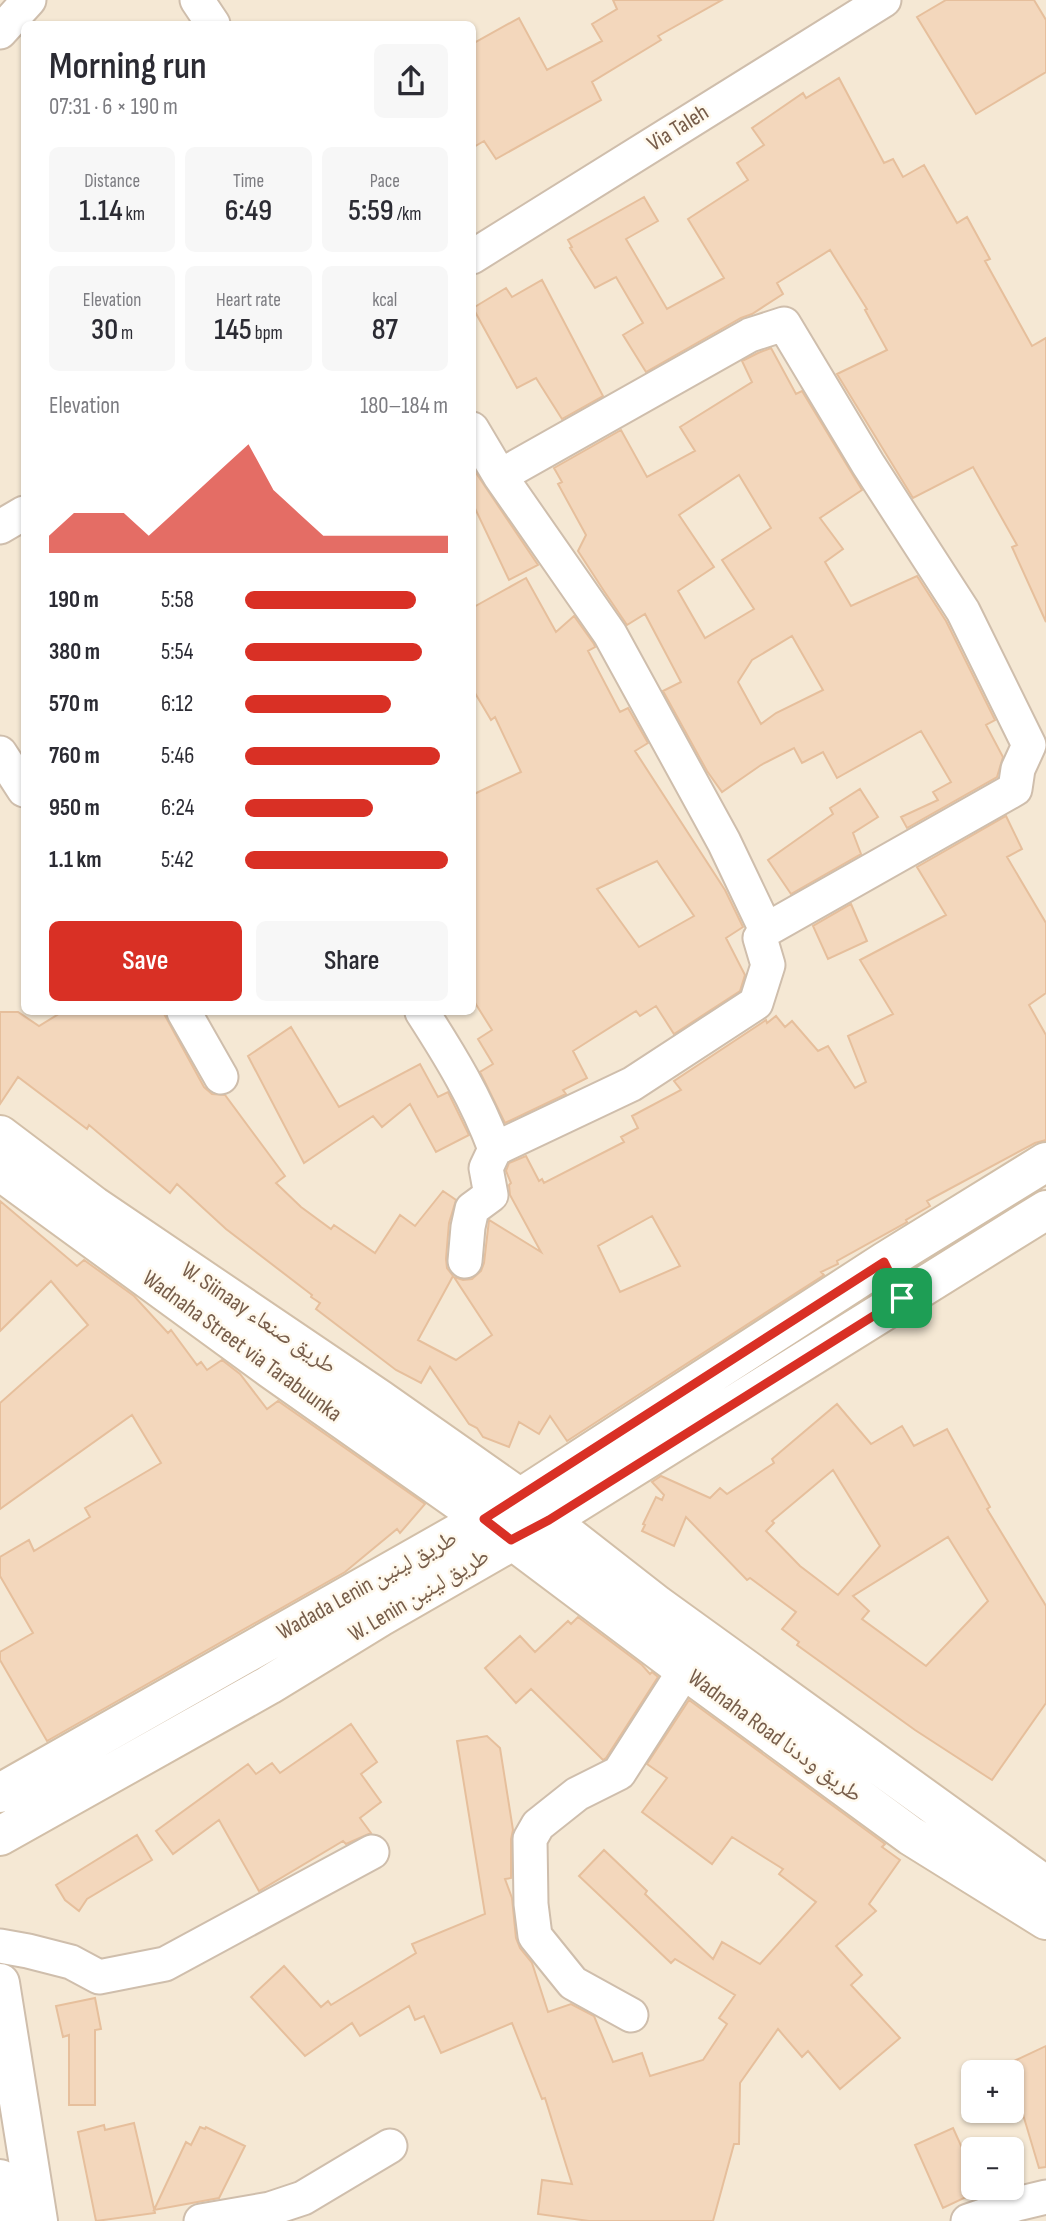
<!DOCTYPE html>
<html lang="en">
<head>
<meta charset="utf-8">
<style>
	:root { --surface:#fff; --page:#f7f7f7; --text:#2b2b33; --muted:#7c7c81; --accent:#d93025 }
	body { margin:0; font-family:"Sofia Sans Condensed","Noto Naskh Arabic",sans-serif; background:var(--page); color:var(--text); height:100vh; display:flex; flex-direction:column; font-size:26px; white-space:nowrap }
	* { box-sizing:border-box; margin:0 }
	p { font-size:23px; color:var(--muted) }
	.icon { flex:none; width:38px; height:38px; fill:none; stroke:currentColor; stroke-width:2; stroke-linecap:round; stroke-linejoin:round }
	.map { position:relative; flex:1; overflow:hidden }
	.sheet { position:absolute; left:21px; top:21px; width:455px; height:994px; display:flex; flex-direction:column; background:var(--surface); border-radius:10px; box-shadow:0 2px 5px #0004 }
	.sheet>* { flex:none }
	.fabs { position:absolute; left:961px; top:2060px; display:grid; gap:14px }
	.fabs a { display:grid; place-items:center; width:63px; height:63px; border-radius:10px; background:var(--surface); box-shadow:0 2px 5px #0004; font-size:35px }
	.pin { position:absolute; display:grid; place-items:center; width:60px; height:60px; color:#fff; margin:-30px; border-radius:14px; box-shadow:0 4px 10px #0006 }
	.round { display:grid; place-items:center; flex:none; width:74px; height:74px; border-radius:10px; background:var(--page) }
	.overview { display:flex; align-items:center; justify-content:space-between; height:119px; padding:0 28px }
	h1 { font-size:38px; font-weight:600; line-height:52px }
	.stats { display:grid; grid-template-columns:repeat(3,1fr); gap:10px; height:119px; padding:7px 28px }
	.stats div { display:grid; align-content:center; border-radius:10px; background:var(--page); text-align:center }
	.stats b { font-size:30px; font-weight:600 }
	.stats small { font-size:19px; font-weight:400 }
	.stats p { font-size:19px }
	.chart { height:196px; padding:14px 28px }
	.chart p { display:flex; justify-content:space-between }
	.chart svg { width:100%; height:126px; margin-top:7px; fill:var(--accent); opacity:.7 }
	.cta { display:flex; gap:14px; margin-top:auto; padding:14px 28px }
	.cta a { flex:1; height:80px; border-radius:10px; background:var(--accent); color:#fff; font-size:28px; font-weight:600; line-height:80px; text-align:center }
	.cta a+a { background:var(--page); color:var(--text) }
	ul { padding:0 28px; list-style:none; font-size:23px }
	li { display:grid; grid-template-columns:112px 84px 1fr; align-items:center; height:52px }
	li i { height:18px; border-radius:9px; background:var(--accent) }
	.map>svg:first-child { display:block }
	.residential { fill:#f5e8d4; fill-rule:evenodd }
	.building { fill:#f3d7bc; stroke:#e6bf9c; stroke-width:2; fill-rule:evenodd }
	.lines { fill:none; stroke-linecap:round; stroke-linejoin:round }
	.minor-casing { stroke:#cfbeac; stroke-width:37 }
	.tertiary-casing { stroke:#cfbeac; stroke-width:42 }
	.secondary-casing { stroke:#d2bfa8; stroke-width:42 }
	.minor { stroke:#fff; stroke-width:33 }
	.tertiary { stroke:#fff; stroke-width:38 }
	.secondary { stroke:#fff; stroke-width:38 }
	.route-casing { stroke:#fff; stroke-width:14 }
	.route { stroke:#d93025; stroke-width:9 }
	.labels { text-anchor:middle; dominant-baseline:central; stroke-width:5; stroke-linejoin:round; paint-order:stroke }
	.street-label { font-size:23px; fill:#775d4a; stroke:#fff9ed }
</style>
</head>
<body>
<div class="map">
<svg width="1046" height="2221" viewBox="0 0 1046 2221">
	<rect width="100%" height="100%" fill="#fdf6e6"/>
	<!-- residential -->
	<path class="residential" d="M0,0H1046V2221H0ZM24,24H472V1012H24ZM973,2072H1012V2110H973ZM973,2149H1012V2188H973Z"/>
	<!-- building -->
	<path class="building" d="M613,0H722L658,36L661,40L592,82L601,100L496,159L484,141L472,148V44L519,18L547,70L602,41L592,24L617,9Z
		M946,0H1034L1046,20V72L976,114L917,17Z
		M839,78L884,163L893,159L903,177L924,165L957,223L967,217L990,259L985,261L1032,346L1046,338V622L1012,547L1017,545L973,467L913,498L837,374L887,350L865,310L867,309L830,250L777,283L783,294L752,314L741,318L646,372L623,335L643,323L616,277L595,288L570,248L572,247L568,240L644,197L658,221L626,239L667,309L724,278L688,219L748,180L737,163L764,145L752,128L803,93L806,98Z
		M542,280L603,396L562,419L536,378L517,388L473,308L506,288L512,297Z
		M771,348L796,394L802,391L862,490L820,518L843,549L825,562L851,606L917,576L946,621L995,720L986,725L1003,757L997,777L907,828L901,817L938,800L933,792L951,782L921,731L837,778L823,752L802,763L794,748L761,765L722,792L707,771L663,691L681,682L645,614L627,625L604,591L578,551L586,535L558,484L562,482L554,468L621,430L647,477L695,451L680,427L752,382L742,361L758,353ZM739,475L771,528L722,560L754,609L705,638L678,591L714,567L679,515ZM792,636L823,690L776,713L761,724L738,682L752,660Z
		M472,467L538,565L509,580L472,502Z
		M526,578L556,632L574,616L594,644L595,647L588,651L620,712L628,708L648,743L635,751L725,890L743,927L726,938L745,975L740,991L674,1034L656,1006L640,1016L636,1011L573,1051L587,1078L563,1090L566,1094L505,1123L480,1072L493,1064L478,1039L492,1030L472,998V795L521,772L495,717L491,720L472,688V608ZM657,861L694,916L639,947L597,889Z
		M860,789L878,817L853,833L861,854L791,894L768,860L833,814L830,808Z
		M1006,816L1022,849L1007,857L1046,923V993L1029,1005L1046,1035V1140L1035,1143L927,1201L930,1206L906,1220L907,1222L837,1261L838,1264L821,1272L824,1275L567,1441L550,1416L539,1434L519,1422L509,1447L483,1437L477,1428L469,1424L430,1367L421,1383L396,1370L316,1309L320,1303L311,1297L312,1295L226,1229L177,1184L170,1193L89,1125L87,1129L18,1077L0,1104V1012H18L39,1026L62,1012H163L204,1087L212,1094L225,1095L285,1176L276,1183L301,1207L331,1229L334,1225L375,1253L400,1215L415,1226L443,1191L456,1200L449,1223L446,1259L447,1268L453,1276L418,1340L456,1360L492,1335L454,1277L463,1280L472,1279L481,1271L484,1263L489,1220L541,1252L510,1195L509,1185L511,1183L506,1171L509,1163L526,1156L539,1181L542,1179L544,1183L624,1142L621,1137L638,1128L632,1116L681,1090L674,1081L766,1020L767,1023L776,1016L785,1027L792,1021L818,1051L828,1046L855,1088L866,1082L848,1036L893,1014L860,960L946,915L917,867ZM652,1216L680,1266L620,1292L598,1246Z
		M851,904L867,941L828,959L813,926Z
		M291,1027L339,1107L420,1064L438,1097L448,1092L469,1135L436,1152L410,1104L382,1127L373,1116L304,1163L248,1056Z
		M0,1201L77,1266L84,1260L134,1296L168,1333L171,1330L197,1365L201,1362L207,1370L222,1360L240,1374L267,1409L278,1401L425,1504L400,1533L397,1529L345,1572L47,1741L0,1660V1652L33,1633L0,1576V1557L29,1540L34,1551L90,1517L85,1508L161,1463L132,1415L0,1509V1403L88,1325L51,1281L0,1331Z
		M837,1404L871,1444L902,1426L914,1446L947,1429L990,1507L987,1509L1046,1606V1703L992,1780L915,1730L797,1645L799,1642L782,1629L796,1612L750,1578L747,1580L686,1517L674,1546L642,1531L645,1525L643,1524L656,1497L662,1500L664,1495L652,1482L661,1476L710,1498L720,1488L727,1494L774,1463L772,1459ZM833,1470L880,1546L838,1595L800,1566L766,1531L774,1523L772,1521ZM948,1537L988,1601L926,1666L862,1619L869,1611L853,1596Z
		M578,1617L642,1665L650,1674L652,1672L658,1677L606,1758L603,1760L531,1689L516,1703L485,1668L520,1636L535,1652L568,1621L571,1624Z
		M689,1700L885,1844L882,1847L900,1860L869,1904L876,1911L836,1946L862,1975L851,1985L900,2038L840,2089L808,2051L802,2057L778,2029L740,2083L739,2144H734L713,2221H589L538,2214L542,2180L572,2184L545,2098L542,2099L512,2023L441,2053L424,2016L415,2020L409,2006L360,2036L352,2023L305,2056L251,1997L284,1966L321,2007L328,2001L331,2005L416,1953L412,1944L485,1914L457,1741L487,1736L500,1748L513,1830L511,1839V1878L505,1879L512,1898L516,1938L520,1948L532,1963L548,2012L571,2004L594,2016L613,2062L642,2053L650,2076L703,2060L727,2024L719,2018L735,1995L675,1959L671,1963L579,1876L604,1850L647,1891L645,1894L713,1959L722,1942L760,1964L816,1902L779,1874L783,1869L732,1837L712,1864L642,1812L667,1778L647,1764Z
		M351,1724L377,1762L361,1774L381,1802L360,1818L371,1833L346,1844L343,1841L259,1891L219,1820L173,1854L156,1831L248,1764L256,1774L272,1763L280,1773Z
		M137,1835L152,1860L87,1899L79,1911L65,1900L56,1885Z
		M95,1998L101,2029L95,2030V2105H69V2035L63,2037L56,2006Z
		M1046,2046V2167L1039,2168L1019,2101L1012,2104V2062Z
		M134,2123L155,2213L96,2221L78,2132L104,2125L105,2130Z
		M200,2127L205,2129L206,2127L245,2146L219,2198L154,2210L186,2142L191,2145Z
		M953,2128L973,2172V2188H980L981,2190L943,2208L915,2145Z"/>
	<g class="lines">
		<defs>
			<path id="minor" d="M197,0L213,24
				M0,32L29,0
				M472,257L884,0
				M472,429L500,476L610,634L724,842L766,930L760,938L768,965L756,1003L632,1084L495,1149
				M500,476L750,335L784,324L868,464L963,611L1029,745L1018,769L1015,789L766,930
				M0,527L24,513
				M0,753L24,790
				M184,1012L221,1077
				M422,1012C451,1057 476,1098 495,1149L486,1168L491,1195L472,1209L468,1227L465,1261
				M0,1946L28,1951L71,1962L99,1977L165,1964L372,1852
				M631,2015L573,1983L535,1936L531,1904L530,1839L538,1825L577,1794L619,1773L685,1670
				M201,2221L270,2209L303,2198L390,2146
				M968,2221L1017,2204L1046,2197"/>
			<path id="tertiary" d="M0,1983L38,2221
				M0,2179L8,2221"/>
			<path id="secondary" d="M0,1135L94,1206L379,1399L520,1498L657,1605L1046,1886
				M0,1171L271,1369L484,1519L685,1670L911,1836L1046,1920
				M0,1793L520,1498L884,1262L1046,1162
				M0,1836L269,1685L380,1617L549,1520L1046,1210"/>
		</defs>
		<!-- minor casing -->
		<use href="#minor" class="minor-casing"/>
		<!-- tertiary casing -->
		<use href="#tertiary" class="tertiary-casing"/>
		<!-- secondary casing -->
		<use href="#secondary" class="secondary-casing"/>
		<!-- minor -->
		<use href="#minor" class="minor"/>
		<!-- tertiary -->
		<use href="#tertiary" class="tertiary"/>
		<!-- secondary -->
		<use href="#secondary" class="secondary"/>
	</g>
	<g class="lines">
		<defs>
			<path id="route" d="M884,1262L902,1298L549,1520L511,1540L484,1519Z"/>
		</defs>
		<!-- route casing -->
		<use href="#route" class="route-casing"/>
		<!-- route -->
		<use href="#route" class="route"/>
	</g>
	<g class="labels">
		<!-- street labels -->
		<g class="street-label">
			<text transform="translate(678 128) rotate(-32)">Via Taleh</text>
			<text transform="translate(259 1318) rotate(34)">W. Siinaay طريق صنعاء</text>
			<text transform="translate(242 1346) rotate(36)">Wadnaha Street via Tarabuunka</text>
			<text transform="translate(367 1585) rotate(-29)">Wadada Lenin طريق لينين</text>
			<text transform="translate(419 1595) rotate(-31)">W. Lenin طريق لينين</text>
			<text transform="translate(775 1736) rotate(36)">Wadnaha Road طريق وددنا</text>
		</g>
	</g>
</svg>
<div class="fabs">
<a>+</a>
<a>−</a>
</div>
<div class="pin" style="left:902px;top:1298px;background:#1e9e55"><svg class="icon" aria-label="arrive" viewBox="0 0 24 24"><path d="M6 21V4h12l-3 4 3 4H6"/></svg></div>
<section class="sheet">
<div class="overview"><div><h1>Morning run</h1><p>07:31 · 6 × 190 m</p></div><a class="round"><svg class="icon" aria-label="share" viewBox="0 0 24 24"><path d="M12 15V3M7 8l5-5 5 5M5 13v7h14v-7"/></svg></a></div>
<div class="stats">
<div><p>Distance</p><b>1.14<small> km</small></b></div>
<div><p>Time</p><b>6:49</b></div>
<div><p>Pace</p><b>5:59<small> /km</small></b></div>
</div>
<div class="stats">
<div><p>Elevation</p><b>30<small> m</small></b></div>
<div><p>Heart rate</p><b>145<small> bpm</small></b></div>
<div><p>kcal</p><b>87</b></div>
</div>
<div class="chart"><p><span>Elevation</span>180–184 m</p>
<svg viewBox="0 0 160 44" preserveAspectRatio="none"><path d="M0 44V38L10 30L20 30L30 30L40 38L50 30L60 22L70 14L80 6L90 22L100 30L110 38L120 38L130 38L140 38L150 38L160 38V44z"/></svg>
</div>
<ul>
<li><b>190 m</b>5:58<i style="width:84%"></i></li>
<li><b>380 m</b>5:54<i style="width:87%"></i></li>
<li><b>570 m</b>6:12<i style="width:72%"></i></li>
<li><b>760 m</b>5:46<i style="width:96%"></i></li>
<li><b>950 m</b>6:24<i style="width:63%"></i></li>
<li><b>1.1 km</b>5:42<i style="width:100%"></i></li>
</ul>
<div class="cta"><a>Save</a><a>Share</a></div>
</section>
</div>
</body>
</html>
